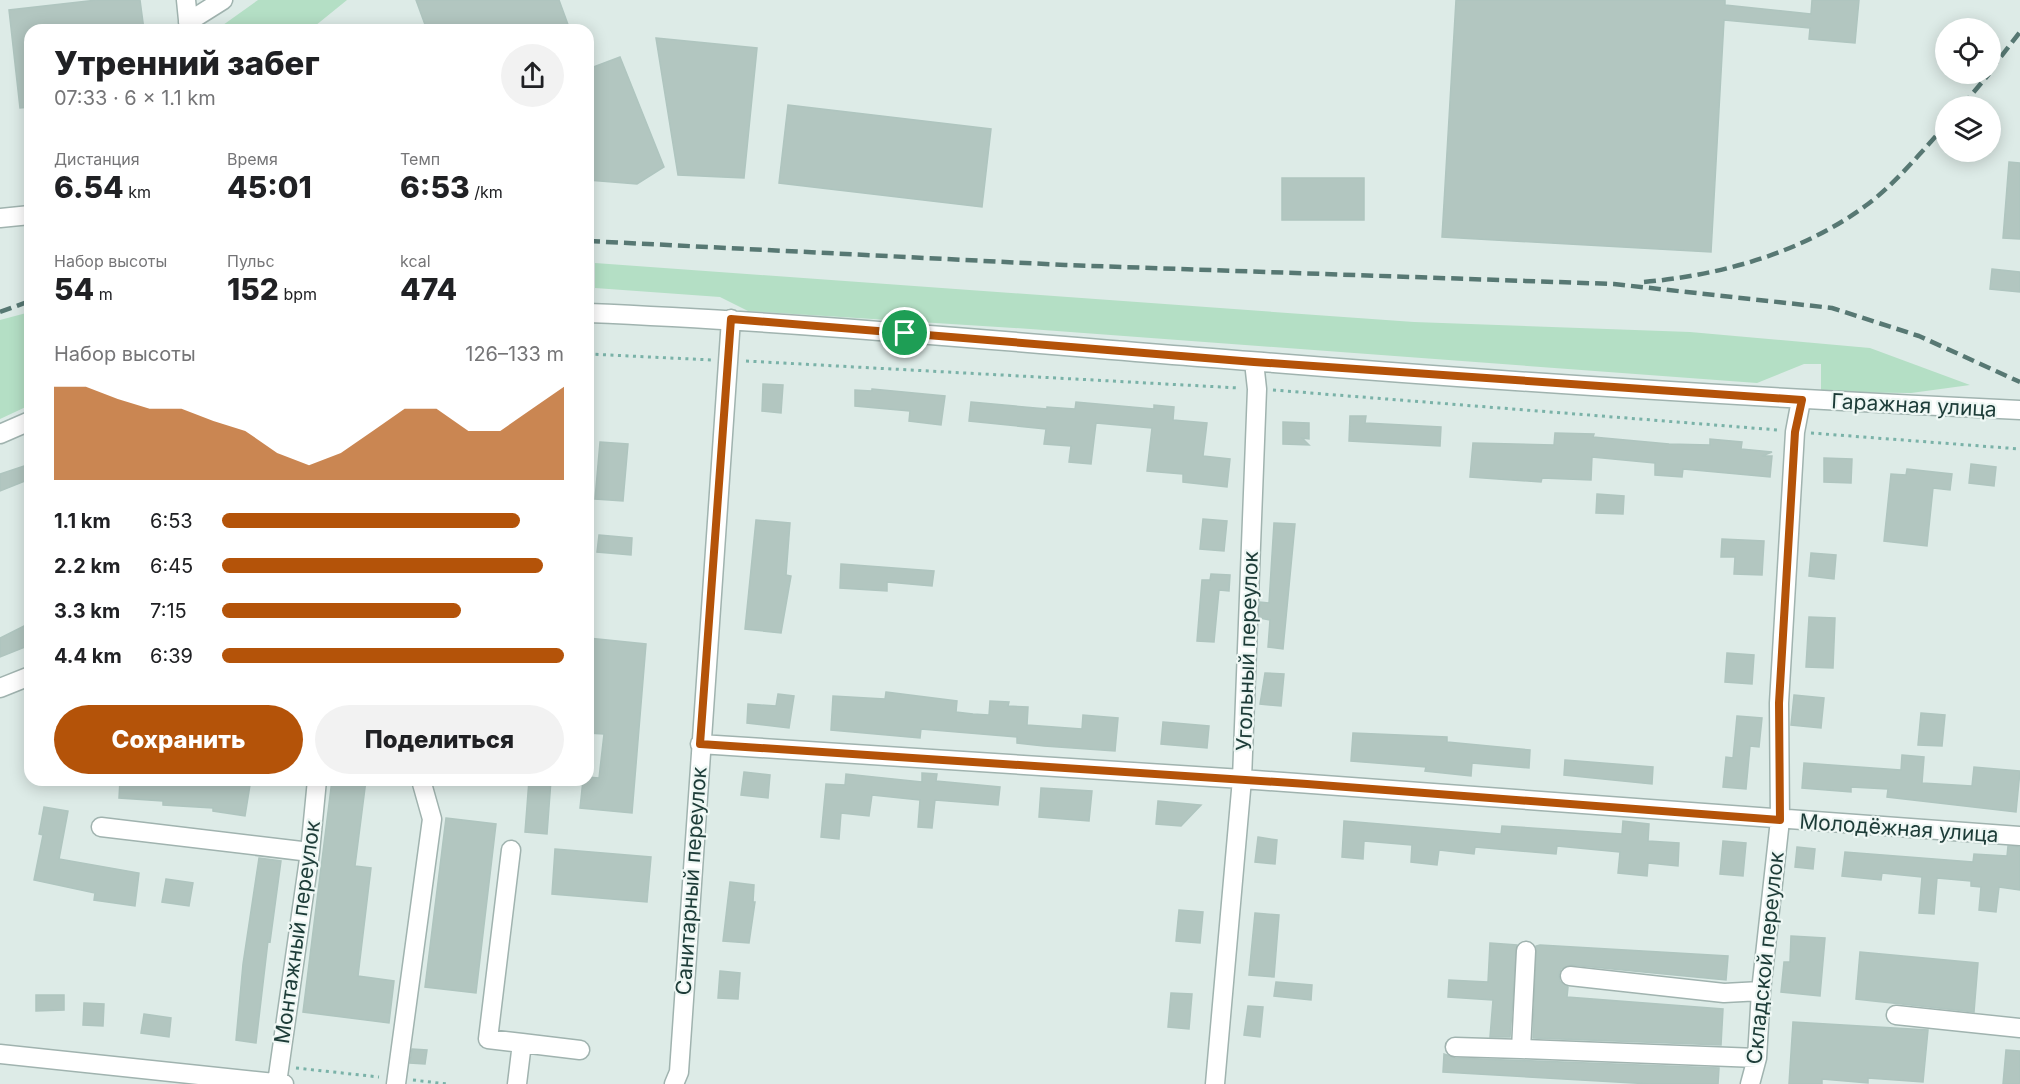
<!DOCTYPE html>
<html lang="ru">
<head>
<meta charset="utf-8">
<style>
	:root { --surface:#fff; --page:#f2f2f2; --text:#202124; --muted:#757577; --accent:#b45309 }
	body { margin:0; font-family:Inter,sans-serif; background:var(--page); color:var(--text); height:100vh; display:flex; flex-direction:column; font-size:22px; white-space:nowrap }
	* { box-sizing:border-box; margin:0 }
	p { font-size:20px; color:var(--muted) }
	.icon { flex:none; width:33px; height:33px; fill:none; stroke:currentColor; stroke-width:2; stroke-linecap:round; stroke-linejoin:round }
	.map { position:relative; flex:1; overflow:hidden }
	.side { position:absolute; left:24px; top:24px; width:570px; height:762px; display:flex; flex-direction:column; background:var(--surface); border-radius:18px; box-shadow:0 3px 15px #0003 }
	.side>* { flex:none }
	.buttons { position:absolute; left:1935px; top:18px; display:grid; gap:12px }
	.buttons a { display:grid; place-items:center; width:66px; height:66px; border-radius:50%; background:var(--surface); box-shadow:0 3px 15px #0003; font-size:30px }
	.pin { position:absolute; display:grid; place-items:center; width:51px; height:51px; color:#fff; margin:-26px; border:3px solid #fff; border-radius:50%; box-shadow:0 2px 6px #0007 }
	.round { display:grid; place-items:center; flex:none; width:63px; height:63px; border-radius:32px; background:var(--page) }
	.headline { display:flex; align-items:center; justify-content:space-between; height:102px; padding:0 30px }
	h1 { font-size:33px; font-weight:800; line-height:45px }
	.stats { display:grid; grid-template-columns:repeat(3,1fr); gap:9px; height:102px; padding:6px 30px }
	.stats div { display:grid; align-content:center }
	.stats b { font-size:30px; font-weight:800 }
	.stats small { font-size:16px; font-weight:400 }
	.stats p { font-size:16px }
	.chart { height:168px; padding:12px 30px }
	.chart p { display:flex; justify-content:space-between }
	.chart svg { width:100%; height:108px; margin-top:6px; fill:var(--accent); opacity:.7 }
	.cta { display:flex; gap:12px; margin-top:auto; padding:12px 30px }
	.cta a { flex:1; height:69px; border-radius:36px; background:var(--accent); color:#fff; font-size:24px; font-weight:800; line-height:69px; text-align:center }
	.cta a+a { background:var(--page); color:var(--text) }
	ul { padding:0 30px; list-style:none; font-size:20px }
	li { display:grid; grid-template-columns:96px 72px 1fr; align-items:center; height:45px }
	li i { height:15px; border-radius:8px; background:var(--accent) }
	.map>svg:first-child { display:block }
	.green { fill:#b4dfc5 }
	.building { fill:#b2c6c0; stroke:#afc5bf; stroke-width:1.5 }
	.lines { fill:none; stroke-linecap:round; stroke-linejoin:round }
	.minor-casing { stroke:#a0b3af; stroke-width:21 }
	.path { stroke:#7ab2a8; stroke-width:3; stroke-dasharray:3 4.5; stroke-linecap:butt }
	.minor { stroke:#fff; stroke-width:18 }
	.rail { stroke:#577873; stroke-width:4.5; stroke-dasharray:12 6; stroke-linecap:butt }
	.route-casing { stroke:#fff; stroke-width:12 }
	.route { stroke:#b45309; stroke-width:8 }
	.labels { text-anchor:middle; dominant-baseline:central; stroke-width:4.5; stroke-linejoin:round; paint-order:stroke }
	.street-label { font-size:21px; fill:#1d3c38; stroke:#eef7f4 }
</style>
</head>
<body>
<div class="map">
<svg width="2020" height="1084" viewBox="0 0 2020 1084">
	<rect width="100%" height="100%" fill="#ddebe7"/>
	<!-- green -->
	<path class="green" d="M258,0H347L310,30H216Z
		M595,263L1414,322L1690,332L1870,348L1970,385L1911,393L1821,392V364H1804L1757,383L1030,329L748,311L720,297L595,288Z
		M30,312V405L0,419V320Z"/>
	<!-- building -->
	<path class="building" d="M97,0H140L144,30H30V107L20,108L9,10Z
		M416,0H559L570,30H427Z
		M1456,0H1725V5L1811,14L1812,0H1859L1855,43L1809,39L1810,28L1724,20L1711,252L1442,237Z
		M656,38L757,48L744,178L678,175Z
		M620,57L664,167L637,184L588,180V69Z
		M788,105L991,129L982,207L779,183Z
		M2009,162L2020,163V239L2003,238Z
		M1282,178H1364V220H1282Z
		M1992,269L2020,272V292L1990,289Z
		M763,384L783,385L781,413L762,411Z
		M872,389L945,396L941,425L909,421L910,411L855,406V390L872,391Z
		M971,402L1047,409V407L1075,409L1076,402L1154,409V405L1174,407L1173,420L1207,423L1203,456L1230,459L1227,487L1183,482V474L1147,471L1152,428L1096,423L1091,464L1069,462L1071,446L1044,444L1046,429L969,421Z
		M1350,416H1366L1365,423L1441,427L1440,446L1349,441Z
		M1283,422L1309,423V439L1302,438L1309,445L1283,444Z
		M1555,433L1594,434L1593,437L1669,444L1710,445V439L1742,442L1741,449L1772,452L1762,456H1772L1770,477L1683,469L1682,477L1655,475V463L1592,457L1591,480L1542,478L1541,482L1470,477L1473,443L1554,445Z
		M600,442L628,444L623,501L595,499Z
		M1824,458L1852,459L1851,483L1824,482Z
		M30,464V479L0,491V474Z
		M1971,464L1996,467L1994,486L1969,483Z
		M1907,469L1952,474L1950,490L1933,488L1927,546L1884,541L1891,474L1906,475Z
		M1597,494L1624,496L1623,514L1596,513Z
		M1203,519L1227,521L1224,551L1200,549Z
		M756,520L790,523L786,575L791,576L781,633L745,629Z
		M1274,523L1295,524L1283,649L1268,647L1270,620L1259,618L1260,602L1269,603Z
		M599,535L632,538L631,555L597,552Z
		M1722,539L1764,541L1762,575L1734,574L1735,557H1721Z
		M1811,553L1836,555L1834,579L1809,576Z
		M841,564L934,571L932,586L887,582V591L840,588Z
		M1211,574L1230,575L1229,591L1219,590L1214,642L1197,641L1202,580H1210Z
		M1809,617L1835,618L1833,668L1806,667Z
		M30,623V645L0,657V638Z
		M588,638L646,644L632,813L580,808L583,780H588V777L599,778L604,734L588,733L592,675H588Z
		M1727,653L1754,655L1752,684L1725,682Z
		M1265,673L1284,674L1281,706L1260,704Z
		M886,692L957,701L956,712L973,714L989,715L990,701L1009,702L1008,706L1028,707L1027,725L1082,729L1083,715L1118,718L1115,751L1044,746L1017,743V737L921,729L920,738L831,730L833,696L885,699Z
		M778,694L794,696L789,728L747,723L748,704L776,706Z
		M1794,695L1824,698L1821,728L1791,725Z
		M1921,713L1945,715L1942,746L1918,745Z
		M1737,716L1762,718L1759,747L1750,746L1746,789L1723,787L1726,757L1733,758Z
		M1163,722L1209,726L1207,748L1161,744Z
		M1353,733L1447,737V742L1530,750L1529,768L1472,763L1471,776L1425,771L1426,767L1351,761Z
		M1902,755L1924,757L1922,783L1972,786L1974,767L2020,771L2016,812L1887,797L1888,789L1851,787V792L1802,788L1804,763L1901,770Z
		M1565,760L1653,767L1652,784L1564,775Z
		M744,772L770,775L768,798L741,795Z
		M922,773L937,774L936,781L1000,787L998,805L935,800L932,828L918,827L920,800L872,795L869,816L841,813L839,839L821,837L826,784L845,785L846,774L922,782Z
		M120,780L217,784L220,780L250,785L245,816L213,811V808L163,805V801L119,798Z
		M332,780H366L355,866L371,868L358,976L394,981L389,1023L303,1012Z
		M529,780H551L547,834L525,832Z
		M1041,788L1092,791L1089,821L1039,817Z
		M1158,801L1201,805L1181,826L1156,824Z
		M44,807L68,811L59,859L139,873L135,906L94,900L95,893L34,880L43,835L39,834Z
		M446,818L496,824L476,993L425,987Z
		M1344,821L1501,834L1502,826L1622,834L1623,821L1649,824L1648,841L1679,843L1678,866L1648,863L1647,876L1618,873L1620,852L1557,846L1556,854L1475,847L1474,854L1439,850L1437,865L1411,862L1412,845L1364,841L1363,859L1342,857Z
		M1258,837L1277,840L1275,864L1255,862Z
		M1723,841L1746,843L1743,876L1720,874Z
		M2008,846L2020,847V890L1999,887L1996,912L1979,910L1981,887L1971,886V881L1937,878L1934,914L1919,913L1922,877L1882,873L1881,880L1842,876L1845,852L1973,862L1974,854L2007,856Z
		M1797,847L1815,849L1813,869L1795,867Z
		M555,849L651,857L647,902L552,894Z
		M259,858L281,861L270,942L268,941L256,1043L236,1040L243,964Z
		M166,879L193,883L189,906L162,902Z
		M730,882L754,885L753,902H755L749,943L723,941Z
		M1179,910L1203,912L1200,943L1176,941Z
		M1255,913L1279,915L1274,977L1249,975Z
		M1791,936L1825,938L1820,996L1781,992L1784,962H1790Z
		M1490,943L1517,945L1510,1037H1490L1493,1000L1448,997L1449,980L1488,982Z
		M1540,945L1728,956L1726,980L1571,965L1561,969L1559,975L1560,981L1568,987L1567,997L1723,1009L1721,1045L1533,1038L1536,946Z
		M1860,952L1978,963L1974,1012L1856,999Z
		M720,971L740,973L738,999L718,998Z
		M1276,982L1312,985L1311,1000L1274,996Z
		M1171,993L1192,994L1189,1029L1168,1027Z
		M36,995H64V1010L36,1011Z
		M84,1003L104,1004L103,1026L83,1025Z
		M1248,1006L1263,1007L1260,1037L1244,1035Z
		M144,1014L171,1018L169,1037L141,1033Z
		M1793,1022L1928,1030L1923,1082L1868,1078V1083L1822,1079V1084H1789Z
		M412,1049L427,1050L425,1064L410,1063Z
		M2006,1050L2020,1051V1084H2003Z
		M1444,1054L1455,1058L1719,1068L1718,1084H1651L1443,1072Z"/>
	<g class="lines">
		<defs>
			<path id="minor" d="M186,0L189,30
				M188,22L223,0
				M0,218L30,215
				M588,313C809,322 1029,344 1250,361C1506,382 1763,398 2020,410
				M0,434L30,421
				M0,688L30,676
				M700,744L1242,779L2020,836
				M101,827L310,852
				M511,850L488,1039L522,1043
				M1526,951L1521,1049L1757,1058
				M1570,976L1724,993L1761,991
				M1896,1015L2020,1028
				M1455,1047L1521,1049
				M0,1054L284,1084
				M277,1083L310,852L317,780
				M396,1084L432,819L421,780
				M517,1084L522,1043L580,1050
				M674,1084L679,1072L731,319
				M1215,1084L1242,779L1257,389L1254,362
				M1750,1084L1757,1058L1761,991L1780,820L1779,703L1795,432L1801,400"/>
		</defs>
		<!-- minor casing -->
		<use href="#minor" class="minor-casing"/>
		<!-- path -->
		<path class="path" d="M588,354L712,360
			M746,361L1239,388
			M1273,390L1778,430
			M1811,433L2020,449
			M296,1068L379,1077
			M413,1080L447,1084"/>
		<!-- minor -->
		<use href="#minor" class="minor"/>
		<!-- rail -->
		<path class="rail" d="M1990,71L2020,32
			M1962,106L1989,74
			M588,241L1065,265L1614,284L1832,308L1919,336L2020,382
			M1644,282C1723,275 1804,252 1868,204C1897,182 1921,152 1946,125
			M0,312L30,301"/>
	</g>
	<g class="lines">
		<defs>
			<path id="route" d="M731,319L1254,362L1802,400L1795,432L1779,703L1780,820L1307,784L700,744Z"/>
		</defs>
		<!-- route casing -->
		<use href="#route" class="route-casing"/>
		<!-- route -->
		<use href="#route" class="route"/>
	</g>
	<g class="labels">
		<!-- street labels -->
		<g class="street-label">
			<text transform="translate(1914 405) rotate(3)">Гаражная улица</text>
			<text transform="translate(1247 651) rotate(-88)">Угольный переулок</text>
			<text transform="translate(1899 828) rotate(4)">Молодёжная улица</text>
			<text transform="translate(691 881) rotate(-86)">Санитарный переулок</text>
			<text transform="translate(297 932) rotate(-82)">Монтажный переулок</text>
			<text transform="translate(1765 958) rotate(-84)">Складской переулок</text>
		</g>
	</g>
</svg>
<div class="buttons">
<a><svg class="icon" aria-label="locate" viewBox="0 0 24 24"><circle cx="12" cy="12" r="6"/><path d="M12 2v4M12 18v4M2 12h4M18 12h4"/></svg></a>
<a><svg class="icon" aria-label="layers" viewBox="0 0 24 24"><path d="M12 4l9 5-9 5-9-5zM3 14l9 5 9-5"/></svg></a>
</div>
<div class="pin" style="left:905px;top:333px;background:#1e9e55"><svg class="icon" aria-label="arrive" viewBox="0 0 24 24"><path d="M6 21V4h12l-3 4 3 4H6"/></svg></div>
<section class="side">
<div class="headline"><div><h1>Утренний забег</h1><p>07:33 · 6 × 1.1 km</p></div><a class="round"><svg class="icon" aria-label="share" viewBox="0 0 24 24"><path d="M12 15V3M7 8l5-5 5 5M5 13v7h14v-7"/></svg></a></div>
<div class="stats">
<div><p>Дистанция</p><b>6.54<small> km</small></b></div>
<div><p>Время</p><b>45:01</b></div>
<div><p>Темп</p><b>6:53<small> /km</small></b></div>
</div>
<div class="stats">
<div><p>Набор высоты</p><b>54<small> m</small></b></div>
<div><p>Пульс</p><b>152<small> bpm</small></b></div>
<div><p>kcal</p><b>474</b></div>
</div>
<div class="chart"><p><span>Набор высоты</span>126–133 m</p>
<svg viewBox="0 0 160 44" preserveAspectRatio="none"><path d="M0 44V6L10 6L20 11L30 15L40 15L50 20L60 24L70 33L80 38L90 33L100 24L110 15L120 15L130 24L140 24L150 15L160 6V44z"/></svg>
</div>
<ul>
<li><b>1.1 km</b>6:53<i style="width:87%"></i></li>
<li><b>2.2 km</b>6:45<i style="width:94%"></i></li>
<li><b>3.3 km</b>7:15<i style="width:70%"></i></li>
<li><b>4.4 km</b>6:39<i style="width:100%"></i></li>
</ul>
<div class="cta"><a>Сохранить</a><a>Поделиться</a></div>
</section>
</div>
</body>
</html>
